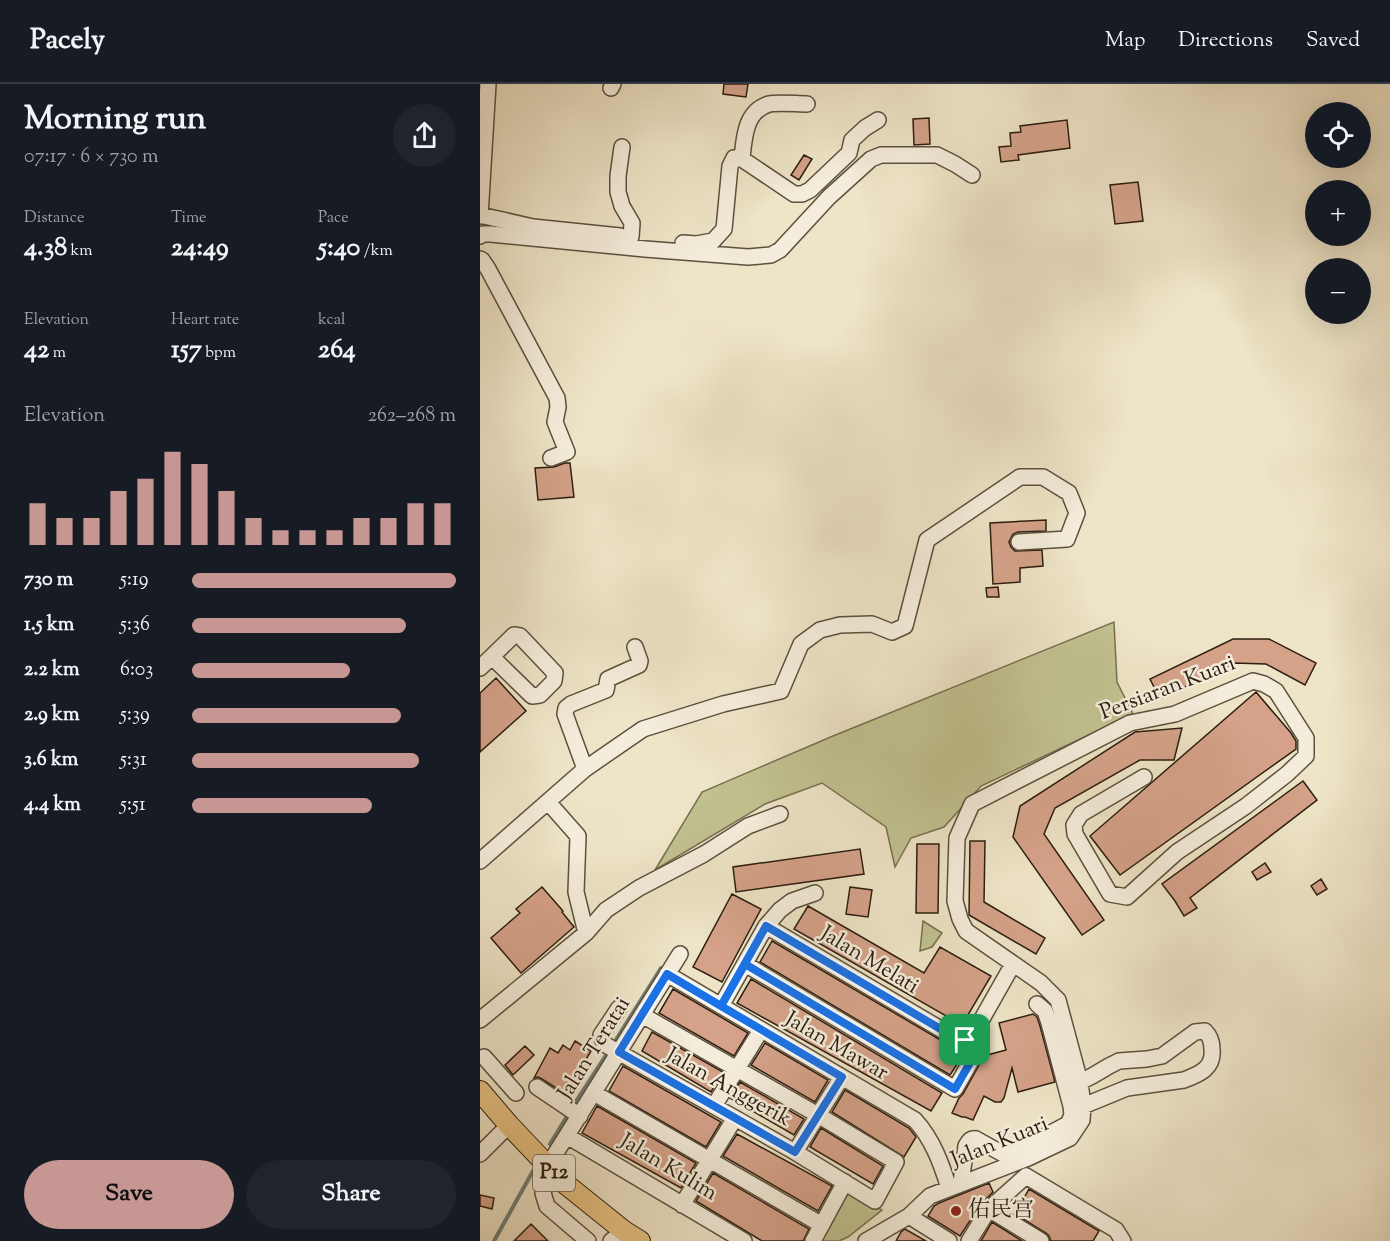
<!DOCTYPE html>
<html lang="en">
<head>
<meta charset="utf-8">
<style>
	:root { --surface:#171b24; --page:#20242c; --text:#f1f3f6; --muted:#9ea1a6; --line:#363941; --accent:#c59692 }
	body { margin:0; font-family:"Sorts Mill Goudy","Noto Serif SC",serif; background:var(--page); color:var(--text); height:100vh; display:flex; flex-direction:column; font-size:22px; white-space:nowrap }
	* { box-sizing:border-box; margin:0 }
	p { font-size:20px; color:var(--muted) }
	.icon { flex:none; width:33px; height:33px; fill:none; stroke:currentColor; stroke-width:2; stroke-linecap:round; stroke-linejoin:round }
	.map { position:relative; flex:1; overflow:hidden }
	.details { display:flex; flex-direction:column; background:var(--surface); width:480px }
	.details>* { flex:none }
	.tools { position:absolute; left:825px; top:18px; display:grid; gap:12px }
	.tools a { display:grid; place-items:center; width:66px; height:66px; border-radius:50%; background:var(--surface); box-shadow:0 6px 24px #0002; font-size:30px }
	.pin { position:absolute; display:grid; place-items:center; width:51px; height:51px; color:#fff; margin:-26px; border-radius:12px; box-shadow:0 3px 9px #0006 }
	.round { display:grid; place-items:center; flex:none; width:63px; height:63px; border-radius:32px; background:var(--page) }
	.overview { display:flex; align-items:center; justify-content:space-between; height:102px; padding:0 24px }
	h1 { font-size:33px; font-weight:700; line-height:45px }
	.figures { display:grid; grid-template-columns:repeat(3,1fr); gap:9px; height:102px; padding:6px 24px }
	.figures div { display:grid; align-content:center }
	.figures b { font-size:26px; font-weight:700 }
	.figures small { font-size:16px; font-weight:400 }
	.figures p { font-size:16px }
	.chart { height:168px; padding:12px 24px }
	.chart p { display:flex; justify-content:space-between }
	.chart svg { width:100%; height:108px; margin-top:6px; stroke:var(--accent); stroke-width:6 }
	.primary-button { display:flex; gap:12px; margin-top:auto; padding:12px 24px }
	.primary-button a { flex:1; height:69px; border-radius:36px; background:var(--accent); color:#111; font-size:24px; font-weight:700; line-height:69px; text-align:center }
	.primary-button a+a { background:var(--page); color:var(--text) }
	ul { padding:0 24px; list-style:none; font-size:20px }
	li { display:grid; grid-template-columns:96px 72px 1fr; align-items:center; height:45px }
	li i { height:15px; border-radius:8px; background:var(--accent) }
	header { display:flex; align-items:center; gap:36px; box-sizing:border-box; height:84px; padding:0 30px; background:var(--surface); border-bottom:2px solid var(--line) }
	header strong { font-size:28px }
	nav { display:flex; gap:33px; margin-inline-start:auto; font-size:21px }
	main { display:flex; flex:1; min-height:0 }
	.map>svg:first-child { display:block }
	.green { fill:#c1c190; stroke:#767050; stroke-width:1.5 }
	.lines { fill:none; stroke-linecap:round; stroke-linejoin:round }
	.stream { stroke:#6f7d78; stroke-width:4 }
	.building { fill:#d5a289; stroke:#2c1e10; stroke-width:1.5 }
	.minor-casing { stroke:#5c503e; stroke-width:18 }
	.major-casing { stroke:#2c1e10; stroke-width:22 }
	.minor { stroke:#f4eddb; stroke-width:15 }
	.major { stroke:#e7c284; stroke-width:20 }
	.route-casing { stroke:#fff; stroke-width:12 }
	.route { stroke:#1a73e8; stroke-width:8 }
	.poi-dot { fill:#8f2418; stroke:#f4eddb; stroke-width:2 }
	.labels { text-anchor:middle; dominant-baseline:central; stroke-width:5; stroke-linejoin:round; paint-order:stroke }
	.shield { fill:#f4eddb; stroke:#685c4d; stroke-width:1.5 }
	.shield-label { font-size:21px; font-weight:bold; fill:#2c1e10 }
	.street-label { font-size:22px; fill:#2c1e10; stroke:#f4eddb }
	.poi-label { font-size:22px; fill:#2c1e10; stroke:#f4eddb; text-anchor:start }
</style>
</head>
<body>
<header>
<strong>Pacely</strong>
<nav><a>Map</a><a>Directions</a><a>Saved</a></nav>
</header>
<main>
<section class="details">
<div class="overview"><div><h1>Morning run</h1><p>07:17 · 6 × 730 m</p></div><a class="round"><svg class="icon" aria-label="share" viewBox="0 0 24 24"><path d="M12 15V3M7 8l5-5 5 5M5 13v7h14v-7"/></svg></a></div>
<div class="figures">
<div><p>Distance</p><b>4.38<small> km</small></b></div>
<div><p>Time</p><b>24:49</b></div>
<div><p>Pace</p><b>5:40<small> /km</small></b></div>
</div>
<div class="figures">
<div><p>Elevation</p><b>42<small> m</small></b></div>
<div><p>Heart rate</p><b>157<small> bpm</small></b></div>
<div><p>kcal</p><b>264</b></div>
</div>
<div class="chart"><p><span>Elevation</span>262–268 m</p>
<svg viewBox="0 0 160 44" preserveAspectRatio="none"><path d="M5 44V27M15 44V33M25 44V33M35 44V22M45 44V17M55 44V6M65 44V11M75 44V22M85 44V33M95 44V38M105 44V38M115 44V38M125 44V33M135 44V33M145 44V27M155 44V27"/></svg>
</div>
<ul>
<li><b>730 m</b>5:19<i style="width:100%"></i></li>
<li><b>1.5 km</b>5:36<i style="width:81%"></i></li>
<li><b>2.2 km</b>6:03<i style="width:60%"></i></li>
<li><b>2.9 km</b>5:39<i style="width:79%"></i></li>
<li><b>3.6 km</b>5:31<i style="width:86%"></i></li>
<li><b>4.4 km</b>5:51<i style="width:68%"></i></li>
</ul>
<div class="primary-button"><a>Save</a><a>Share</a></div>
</section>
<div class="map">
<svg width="910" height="1157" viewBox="0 0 910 1157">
	<rect width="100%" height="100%" fill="#eee4c7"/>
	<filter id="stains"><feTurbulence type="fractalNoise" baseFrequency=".00333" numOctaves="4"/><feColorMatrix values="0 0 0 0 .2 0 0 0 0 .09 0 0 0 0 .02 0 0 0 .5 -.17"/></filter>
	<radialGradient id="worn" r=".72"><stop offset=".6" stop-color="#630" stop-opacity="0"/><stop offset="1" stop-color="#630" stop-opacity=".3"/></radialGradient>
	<!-- green -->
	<path class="green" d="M634,538L637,598L653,630L501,702L464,743L431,754L415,783L406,743L342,699L285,720L175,786L222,708L353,652Z
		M443,837L462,849L452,863L440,867Z
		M367,1107L402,1126L368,1153L359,1157H338Z"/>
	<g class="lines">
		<!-- stream -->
		<path class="stream" d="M132,962L181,884
			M93,1022L128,968
			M70,1060L89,1029
			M14,1157L53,1087"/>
	</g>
	<!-- building -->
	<path class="building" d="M244,0H268L266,13L243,10Z
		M449,34L450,60L434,61L433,35Z
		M587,36L590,64L538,71L539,76L521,78L519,63L531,62L530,49L541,48L540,42Z
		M324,71L332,75L319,96L311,91Z
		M658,98L663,137L635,140L630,101Z
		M85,379H90L94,413L58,416L55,384L74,383Z
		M566,436V447L538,448L533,450L529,458L531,463L535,467L562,466L563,482L540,484V498L513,500L510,439Z
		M518,503L519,513H507L506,504Z
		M753,555H789L836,579L825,601L786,580L754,579L680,615L670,595Z
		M16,594L46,627L0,668V609Z
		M776,608L811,649L816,657V665L640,791L610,752Z
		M702,644L694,676H660L575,724L564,750L624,836L602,851L533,753L540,722L655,648Z
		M823,697L837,716L710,814L717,824L704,832L695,817L682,800Z
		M490,757H505L504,818L565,854L556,870L489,831Z
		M437,760H459L458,829H436Z
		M380,765L384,790L256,808L253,783Z
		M785,779L791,788L777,796L772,788Z
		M841,795L847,805L837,811L831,802Z
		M62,803L83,827L82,828L94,843L41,889L11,854L40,829L36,825Z
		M370,803L392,806L388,833L366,830Z
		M252,810L281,825L242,898L213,883Z
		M328,822L444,889L460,863L511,892L482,941L314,845Z
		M292,857L469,961L480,965L483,971L470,991L280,878Z
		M271,895L462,1009L451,1027L257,919Z
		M193,905L268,949L254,972L179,929Z
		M553,930L557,933L560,942L575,998L538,1008L532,984L524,1014L521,1018H515L504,1012L493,1036L485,1033H482L472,1029L479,1014L483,1010L504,972L526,966L519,939Z
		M172,948L243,988L231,1008L162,967Z
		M95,957L111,967L105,977L111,981L90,1013L62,995L58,993L54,994L70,964L78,969L83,961L90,966Z
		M285,959L348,996L335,1018L271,981Z
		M45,962L54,971L33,991L25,981Z
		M143,982L241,1038L226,1063L129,1007Z
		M260,998L324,1035L314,1051L250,1014Z
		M365,1006L429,1044L436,1053L424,1073L352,1028Z
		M117,1022L216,1079L201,1104L102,1049Z
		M341,1044L403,1082L393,1100L330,1063Z
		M257,1050L352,1102L338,1127L243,1072Z
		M233,1089L329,1145L323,1157H282L216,1117Z
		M509,1099L513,1108L501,1120L480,1152L448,1132L454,1122L459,1119Z
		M549,1105L619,1147L613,1157H571L569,1152L566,1149L535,1130Z
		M0,1111L14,1114L12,1125L0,1122Z
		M512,1138L542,1157H501Z
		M51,1140L68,1157H34Z
		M425,1145L446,1157H416L421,1148Z"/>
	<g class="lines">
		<defs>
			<path id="minor" d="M131,4L133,0
				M142,63L138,92V108L142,122L152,139L151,153
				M262,75C264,54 265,27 289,20C298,18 317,20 327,20
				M0,131L53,143L140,152
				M0,132L8,0
				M0,152L3,150H11L165,165L268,173L291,171L300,166L349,113L391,75L401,71H457L475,80L492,91
				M203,159L216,160L233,157L244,145L250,82L254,74L262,75L314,110H322L330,106L369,69L372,56L385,44L398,36
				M0,175L2,176L8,185L77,314L78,323L75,338L87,368L71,374
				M0,584L34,551L40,552L75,589L74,597L60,611L52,612L12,573
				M105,685L85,630L86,624L91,620L126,606L128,595L159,581L160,577L155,563
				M68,718L98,752L96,808L106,849
				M0,777L105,685L163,645L243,620L301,607L321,560L340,546L360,541L392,540L412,548L425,542L447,456L540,393H563L589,409L597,429L587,455L539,458
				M286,842L474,953L485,956L494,949L533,880
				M265,880L475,1005L495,970L485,956
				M187,890L435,1036C453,1056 461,1079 469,1104
				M241,922L286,842L300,826L312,817L335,809
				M139,924L121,951L124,960L315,1068L395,1117L416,1078L338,1031L162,931
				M0,936L106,849L126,826L159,804L224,770L268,742L300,730
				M4,973L36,1009
				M600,998L612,992L629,982L639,977L667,975L682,972L715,948L725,947C730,952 732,958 732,965C734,984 720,990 704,996L647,1004L603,1022
				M57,1003L100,1032
				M114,1009L342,1141
				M234,1022L281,946
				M87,1052L264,1157
				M315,1068L362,993
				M0,1070L29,1041
				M481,1099L486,1062C489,1057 490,1054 496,1055L523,1070L533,1069L588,1040L592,1031L591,1022L569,939L565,927L557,920
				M202,1121L255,1034
				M509,1125L561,1157
				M429,1132L469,1157
				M108,1157L67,1122L63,1109L74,1072L200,870
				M131,1157L144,1147
				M333,1157L365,1098
				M386,1157L429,1132L450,1112L548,1074L590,1054L602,1036L603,1022L600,998L578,916L561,899L486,847L480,835L475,817L477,754L492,720L650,639L695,630L773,597L784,600L796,607L826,654V672L807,690L766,722L697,768L647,813L630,810L595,750L594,741L601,730L664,693
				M489,1157L509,1125L546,1092L636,1146L643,1157"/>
			<path id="major" d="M0,1007L29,1041L83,1098L144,1147L160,1157"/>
		</defs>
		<!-- minor casing -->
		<use href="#minor" class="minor-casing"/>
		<!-- major casing -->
		<use href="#major" class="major-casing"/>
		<!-- minor -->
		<use href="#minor" class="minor"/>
		<!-- major -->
		<use href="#major" class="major"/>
	</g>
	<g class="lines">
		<defs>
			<path id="route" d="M485,956L474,953L286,842L241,922L187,890L139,968L315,1068L362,993L241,922L265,880L475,1005L495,970L485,956"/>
		</defs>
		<!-- route casing -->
		<use href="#route" class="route-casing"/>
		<!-- route -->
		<use href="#route" class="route"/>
	</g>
	<!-- markers -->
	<circle class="poi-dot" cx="476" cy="1127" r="6"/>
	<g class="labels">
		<!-- shield labels -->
		<rect class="shield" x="53" y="1071" width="42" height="36" rx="4.5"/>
		<g class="shield-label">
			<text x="74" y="1089">P12</text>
		</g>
		<!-- street labels -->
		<g class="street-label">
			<text transform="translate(688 605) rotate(-21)">Persiaran Kuari</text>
			<text transform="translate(389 877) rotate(31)">Jalan Melati</text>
			<text transform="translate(356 963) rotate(30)">Jalan Mawar</text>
			<text transform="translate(115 965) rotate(-58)">Jalan Teratai</text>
			<text transform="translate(248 1004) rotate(29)">Jalan Anggerik</text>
			<text transform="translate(520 1059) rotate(-22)">Jalan Kuari</text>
			<text transform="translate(188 1084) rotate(31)">Jalan Kulim</text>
		</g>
		<!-- poi labels -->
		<g class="poi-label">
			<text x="488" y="1127">佑民宫</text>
		</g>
	</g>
	<rect width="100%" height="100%" filter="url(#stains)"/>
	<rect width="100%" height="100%" fill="url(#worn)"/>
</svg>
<div class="tools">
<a><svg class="icon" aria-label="locate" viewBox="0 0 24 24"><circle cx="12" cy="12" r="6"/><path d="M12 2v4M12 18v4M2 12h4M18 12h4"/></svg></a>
<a>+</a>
<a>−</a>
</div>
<div class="pin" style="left:485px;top:956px;background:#1e9e55"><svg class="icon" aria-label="arrive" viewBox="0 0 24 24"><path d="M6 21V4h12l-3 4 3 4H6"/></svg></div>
</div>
</main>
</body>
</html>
